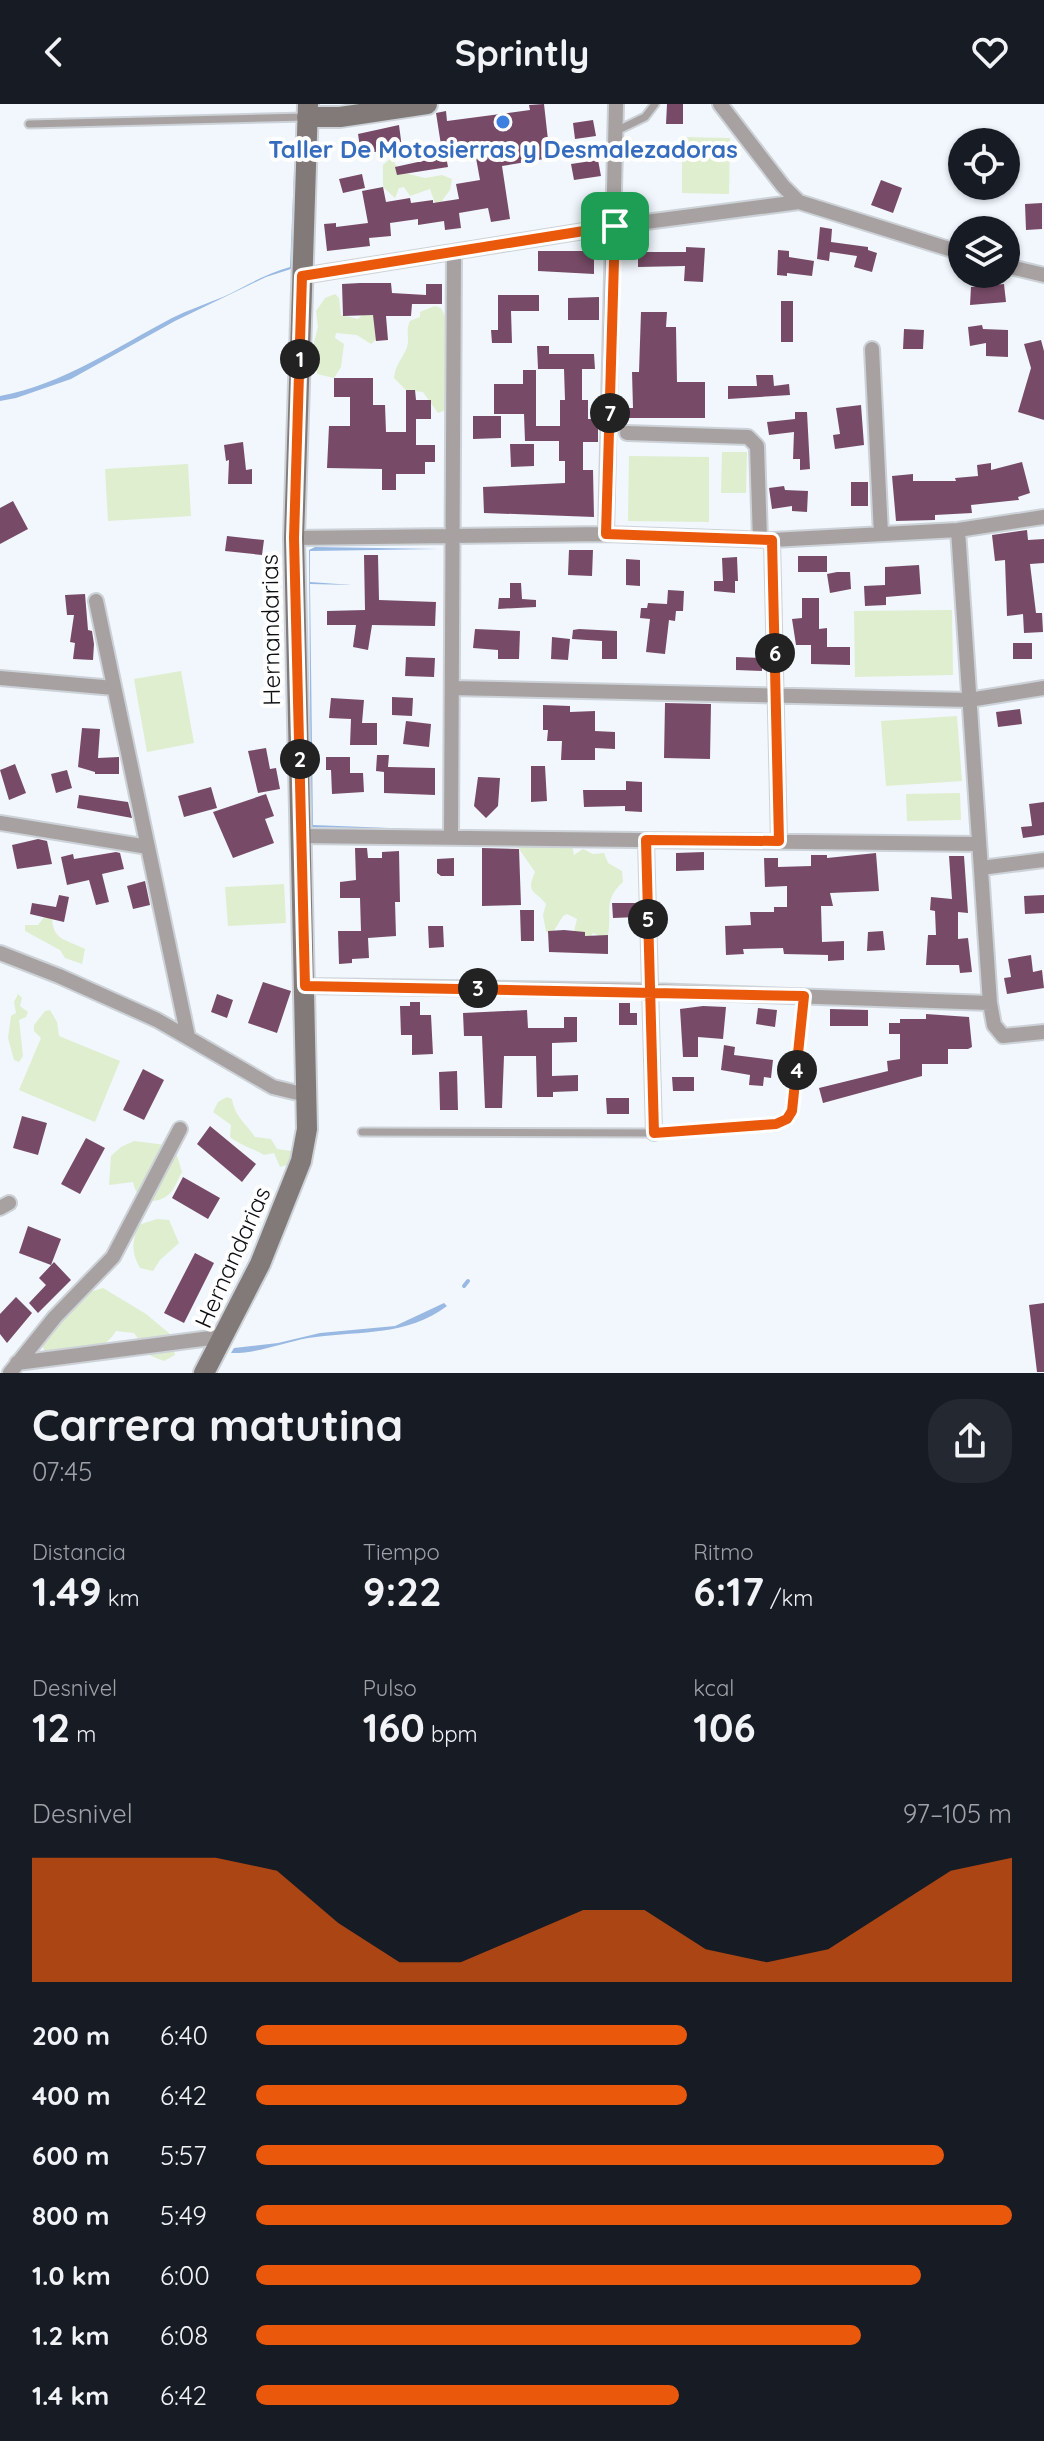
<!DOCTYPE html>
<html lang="es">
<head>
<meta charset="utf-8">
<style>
	:root { --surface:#171b24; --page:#242831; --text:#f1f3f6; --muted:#9ea1a6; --accent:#ea580c }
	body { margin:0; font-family:Quicksand,sans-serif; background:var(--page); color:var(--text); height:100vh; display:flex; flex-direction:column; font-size:30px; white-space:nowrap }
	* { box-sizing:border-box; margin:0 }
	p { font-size:26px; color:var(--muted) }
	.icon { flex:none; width:44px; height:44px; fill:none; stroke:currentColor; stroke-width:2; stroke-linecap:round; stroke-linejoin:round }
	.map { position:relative; height:1269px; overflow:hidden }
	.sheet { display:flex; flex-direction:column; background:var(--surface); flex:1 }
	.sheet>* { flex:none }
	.fabs { position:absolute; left:948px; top:24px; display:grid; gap:16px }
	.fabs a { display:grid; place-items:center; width:72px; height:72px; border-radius:50%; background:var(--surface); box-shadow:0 2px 6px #0004; font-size:40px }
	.pin { position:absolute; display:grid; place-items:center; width:68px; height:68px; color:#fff; margin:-34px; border-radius:16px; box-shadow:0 4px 12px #0006 }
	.km { position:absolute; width:40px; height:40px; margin:-20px; border-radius:50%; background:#222; color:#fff; font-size:22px; line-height:40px; text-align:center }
	.round { display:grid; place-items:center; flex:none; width:84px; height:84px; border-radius:32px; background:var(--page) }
	.summary { display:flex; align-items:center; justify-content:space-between; height:136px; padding:0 32px }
	h1 { font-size:44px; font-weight:700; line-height:60px }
	.figures { display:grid; grid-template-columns:repeat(3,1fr); gap:12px; height:136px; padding:8px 32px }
	.figures div { display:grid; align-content:center }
	.figures b { font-size:40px; font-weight:700 }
	.figures small { font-size:22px; font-weight:400 }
	.figures p { font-size:22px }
	.chart { height:224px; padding:16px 32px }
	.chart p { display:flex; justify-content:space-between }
	.chart svg { width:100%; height:144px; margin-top:8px; fill:var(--accent); opacity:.7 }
	ul { padding:0 32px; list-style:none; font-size:26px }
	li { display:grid; grid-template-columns:128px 96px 1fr; align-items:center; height:60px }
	li i { height:20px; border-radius:10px; background:var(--accent) }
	header { display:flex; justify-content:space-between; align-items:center; height:104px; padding:0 32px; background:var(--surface); font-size:36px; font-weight:700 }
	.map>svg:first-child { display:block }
	.green { fill:#dfeece }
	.water { fill:#99b9e3 }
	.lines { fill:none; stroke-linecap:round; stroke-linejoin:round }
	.stream { stroke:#99b9e3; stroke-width:4 }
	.building { fill:#774b67 }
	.lane-casing { stroke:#ccd2d7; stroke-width:11 }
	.street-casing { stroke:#ccd2d7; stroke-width:18 }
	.secondary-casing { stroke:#ccd2d7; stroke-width:24 }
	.lane { stroke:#a7a2a1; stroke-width:7 }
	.street { stroke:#a7a2a1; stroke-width:14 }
	.secondary { stroke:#817a79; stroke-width:20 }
	.route-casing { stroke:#fff; stroke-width:16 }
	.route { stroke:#ea580c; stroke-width:10 }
	.shop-dot { fill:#3f7fe0; stroke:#fff; stroke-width:3 }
	.labels { text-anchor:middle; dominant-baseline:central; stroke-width:8; stroke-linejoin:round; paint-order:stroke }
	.shop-label { font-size:24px; font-weight:bold; fill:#366cbe; stroke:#fff }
	.street-label { font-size:24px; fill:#0c0f11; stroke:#fff }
</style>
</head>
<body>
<header><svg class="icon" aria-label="back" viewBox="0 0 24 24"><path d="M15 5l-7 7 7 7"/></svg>Sprintly<svg class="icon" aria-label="heart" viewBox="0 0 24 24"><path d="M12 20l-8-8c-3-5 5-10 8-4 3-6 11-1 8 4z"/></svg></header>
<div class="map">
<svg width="1044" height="1269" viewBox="0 0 1044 1269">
	<rect width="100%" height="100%" fill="#f1f7fd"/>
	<!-- green -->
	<path class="green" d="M682,33L730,34L729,90L682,89Z
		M391,54L401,68L425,74L442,71L452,75L450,86L441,98L435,99L430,85L410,92L404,83L399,84L395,94L383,83V61Z
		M335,190L339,194L341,211L358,215L366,207L387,210L377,235L371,240L357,231L336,229L335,234L344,240L341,263L334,274L317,270V255L312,246L318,223L316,207L325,194Z
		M435,202L441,204L447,216L448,305L438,309L423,288L406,286L394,274C395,261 403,254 407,243C410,234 405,227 410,217L420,213V208Z
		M722,348H747L746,389H721Z
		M629,352L709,353V418L628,417Z
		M188,360L191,412L108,417L105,365Z
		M952,506L953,571L855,573L854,507Z
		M181,567L194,639L147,648L134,575Z
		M957,612L962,677L886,682L881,617Z
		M960,689L961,716L907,717L906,690Z
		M518,739L572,741L574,751L583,745L593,750L604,749L608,759L622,767L623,778C603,796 612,807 608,831L604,834L593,829L588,838L577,837L574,827L577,815L567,810L563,812L552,830L546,828L543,811L546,800C536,786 525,791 535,768L517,742Z
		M284,780L286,819L228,822L225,783Z
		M45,812L52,814C53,837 66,835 85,845L82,860L65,854L60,846L25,827V821H38Z
		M18,890L22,894L20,902L28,908L26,913L19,916L23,952L19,958L14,956L8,934L11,912L16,909L14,898Z
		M50,906L57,918L59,932L120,957L95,1018L19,986L41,934L34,927V921L45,907Z
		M227,993L232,995C235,1013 245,1018 255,1033L271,1035L277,1045L292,1047L291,1060L280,1063L274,1049L264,1051C252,1044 242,1042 230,1033L231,1021L213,1008L218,998Z
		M134,1037L174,1042L182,1068C178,1075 174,1087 168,1091C153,1103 136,1096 133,1078L109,1081L111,1052L121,1043Z
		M157,1115L169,1116L179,1139L160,1156L153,1167L140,1164C131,1148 132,1139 138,1121Z
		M103,1184L146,1210L170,1230L175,1251L164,1257L151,1252L134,1229L116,1227C103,1250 72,1250 47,1251L36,1230L86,1189Z"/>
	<!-- water -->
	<path class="water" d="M296,21L291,165L266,173L175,217L71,275L16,294L0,297V292C63,280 115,244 172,214C188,206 206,200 223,193C246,182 265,170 290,163Z
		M315,443L439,445L310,447V478L352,481L310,480L313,721L441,726L311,723L309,446Z
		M444,1199L447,1202C407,1232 361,1227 316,1233C288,1236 259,1250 231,1249L234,1244L278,1239L320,1229L395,1222Z"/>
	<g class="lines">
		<!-- stream -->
		<path class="stream" d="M464,1182L468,1177"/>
	</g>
	<!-- building -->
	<path class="building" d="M544,0L550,54L502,62L510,115L491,118L488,104L459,109L461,124L445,126L444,117L418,121V115L390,119L391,132L369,134L370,142L327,147L324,120L336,119V123L368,119L362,87L383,83L386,98L410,94L411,99L433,96V99L459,95L456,80L480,76L474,43L445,47L448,63L397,71L395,63L427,56L428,42L441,41L436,9L446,7L447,17L530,6L529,1Z
		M667,0H683V20H666Z
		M593,16L596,32L575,35L573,19Z
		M399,21L402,44L361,50L358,30Z
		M598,56L601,72L574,76L571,60Z
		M362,70L365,84L343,89L339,75Z
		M881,76L902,84L893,109L871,101Z
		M1042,99V125L1026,126L1025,100Z
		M820,123L832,125L831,138L868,143V146L877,149L872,168L854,163L857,152L830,148L829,157L817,155Z
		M686,143L705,144L703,178L684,177L685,162L638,163V148H686Z
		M778,146L789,147V153L814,157L812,172L787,169V172L777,171Z
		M538,147H594V170L538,167Z
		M360,179H391L392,189L426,191V180H442V200H412L411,212H386L388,236L376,237L373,211L343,212L342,180Z
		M1004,180L1006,198L970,201L971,183Z
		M498,191H539V207H511L512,239H492L491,226H498Z
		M599,193V216H568V194Z
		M781,197H793V238H781Z
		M641,208H667L666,223H676L677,278H705V314H629V304H633L632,268H639Z
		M982,221L983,225L1008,226V253L986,252V239L970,242L968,223Z
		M904,225L924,226L923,245H903Z
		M1041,236L1044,247V316L1018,308L1031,264L1024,240Z
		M537,242H549V250H594L595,265H582V296H588V315H598V338H583V366H593L594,413L484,409L483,383L565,379V357H559V337H525L524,310H494V280H523V266H536V322H560V296H565L564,265H538Z
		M756,271H773L774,282L789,280L790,291L728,295V282H757Z
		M334,274H373V301H385L386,328H406V286H415L416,296H431V315H416V341H435V358H425V370H396V386H382V365L327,364L329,322H350V293H334Z
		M861,301L864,341L835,345L833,331L840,330L836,304Z
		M795,308H807L810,365L800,366V355H793L794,328L769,331L767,318L795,315Z
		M473,312H501V334L473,335Z
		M243,338L246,366L252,365V380H228L229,356L226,357L224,341Z
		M510,340H534V362L511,363Z
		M1022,358L1030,389L1018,393L1019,396L971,401L972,409L935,411V416L896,417L892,372L913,370V377H956L955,374L978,372L977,361L991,359V366Z
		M851,378H868V402H851Z
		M784,382L785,386L808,387L807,408L792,407V402L772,405L769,384Z
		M13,397L28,425L0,440V404Z
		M1027,426L1028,436L1044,435V459L1030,460L1036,509H1042L1043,528L1024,529L1023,510L1007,512L1005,456L995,457L992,431Z
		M227,432L264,436L262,451L225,447Z
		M569,446H593L592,472L568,471Z
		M364,451H378L379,496L436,498L435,522L372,521L368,546L353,543L356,521H327V507L365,506Z
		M798,452H827V468H798Z
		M737,453L738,477H735V489L714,487V477H723L722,454Z
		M626,455L640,456V482L626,481Z
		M919,461L921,490L886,493V501L865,502L864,482L885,481V463Z
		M837,468H850L851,485L830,489L827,470Z
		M510,479H521L522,495L536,496V503L498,505L499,494H510Z
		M668,486L684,487L683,507H676L675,517L669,516L665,550L646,548L650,515L640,514L641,504H647L648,499L667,500Z
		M85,490L88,526L92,527L94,540L93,556L73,555L75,539L70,538L74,511H67L65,491Z
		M802,494H819V525L827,524V543H850V561L811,560V541H796L792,515L802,514Z
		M475,525L520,527L519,555H498V546L473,544Z
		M579,525L617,527V555H602V537L572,535L573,526Z
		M552,533L570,535L568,556L551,555Z
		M1013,539H1032V555H1013Z
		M406,553L435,554L434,573L405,572Z
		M736,553L762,554V567L736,566Z
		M392,593L413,594L412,612L392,611Z
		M331,594L364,596L362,619H377V641H350L351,615L329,614Z
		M665,599L711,600L710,655L664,654Z
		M543,601L570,602V608L595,607V627L615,628V645L595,644V656H561L562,637H547L548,626H543Z
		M1020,605L1022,620L998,623L996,608Z
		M406,617L431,620L429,643L403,640Z
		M82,624L100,625L98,654L119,653V670H95V668L78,663Z
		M266,644L270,665L276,664L280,685L258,689L248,647Z
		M377,651H389L388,663L435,664V691L384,689V668L376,667Z
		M326,653H350V669H363L364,688L332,690L331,666H326Z
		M15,660L26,689L9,696L0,666Z
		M531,662H545L547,697L531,698Z
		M67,666L72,684L56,689L51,670Z
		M478,673L500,674L498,702L486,714L474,702Z
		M626,677L642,678V708L625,707V702L584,703L583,686H626Z
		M211,683L217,704L184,713L178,692Z
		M266,690L274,712L265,715L274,739L233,754L213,708Z
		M79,691L128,698L132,714L77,704Z
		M1044,698V731L1023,734L1021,723L1032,722L1029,700Z
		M38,735L47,737L52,760L17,765L12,741Z
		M355,744H367L368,754H382V748L399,747L400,798H395L396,832L368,834L369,854L352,855V859L339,860L338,827H361L360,794H340V778L356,776Z
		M482,744L519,745L521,801L482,802Z
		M116,748L120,749L124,765L102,770L109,798L96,801L89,776L67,781L61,753L73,750L74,755Z
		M704,748V766L676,767V749Z
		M876,749L879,787L830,789L833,802H821L822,838L844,837V856L828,857V851L784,850L783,844L743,845L744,850L726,851L725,822L751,821L750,808H774V803H787V782L765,783L764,754H778V763L811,762V751H827V754Z
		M949,752H964L968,809L958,808V835L968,834L972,868L960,869L959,861H926L928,831H936L935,807L930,806L931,793L952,795Z
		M454,754V772H441L437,769V755Z
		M145,777L150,801L133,805L127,782Z
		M59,791L69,793L64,818L30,810L32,799L56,803Z
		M1044,791V809L1025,810L1024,792Z
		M612,799H637L638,813L613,814Z
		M520,806H534V837H521Z
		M428,822H443L444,843L429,844Z
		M564,826L585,828V832L608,831V850L549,848L548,827Z
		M883,827L885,846L867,847L868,828Z
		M1031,851L1033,868L1042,866L1044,884L1007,890L1004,874L1011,873L1008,855Z
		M263,878L291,887L277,929L248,919Z
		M217,890L233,896L227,914L211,908Z
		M410,898H420V911H431L433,950L412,951V931H401L400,902H410Z
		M619,899H630V909H637V921H619Z
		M703,902L726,903L723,935L698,933V953H683L680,905Z
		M758,904L777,906L775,923L756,920Z
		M830,905L868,906V922H830Z
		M527,906L528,924H564V913H577V938L552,939V972L578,971V987L553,988V993H537L536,952H504L502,1004H485L482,932H464L463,909Z
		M926,910L969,913L972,943L968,945H948V960H922V972L823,999L819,984L888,967L887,957L900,955V930H889V919H900V915H926Z
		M724,941L735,943L734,951L773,956L771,974L764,973L763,982L749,981L750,971L721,966Z
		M143,965L164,976L144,1016L123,1006Z
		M457,967L458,1006H440L439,968Z
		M672,973H694V987H673Z
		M606,994H629V1010H607Z
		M22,1012L47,1019L38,1051L13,1044Z
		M210,1022L256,1060L242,1078L197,1040Z
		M86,1034L105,1044L80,1090L61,1080Z
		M183,1073L220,1094L208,1115L172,1094Z
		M28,1122L61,1135L51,1161L19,1149Z
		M195,1149L214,1159L184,1219L164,1209Z
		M54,1158L71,1176L38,1209L29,1199L46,1181L39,1174Z
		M16,1193L32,1209L7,1239L0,1230V1210Z
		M1044,1199V1268H1037L1029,1201Z"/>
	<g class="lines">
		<defs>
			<path id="lane" d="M29,20L305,13
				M616,27L645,13L655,0
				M362,1028L654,1029L782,1018L792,1007L804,892"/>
			<path id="street" d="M720,0L783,82L799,98L962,149
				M1006,162L1044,171
				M302,172L615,122L799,98
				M872,245L881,430
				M627,329L748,333L757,342L760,436
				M958,426L990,899L994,921L1003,932L1044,928
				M606,430L616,0
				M294,434L606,430L772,436L958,426L1044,413
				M772,436L779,737
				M96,497L188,933
				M0,574L114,584
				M452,584L969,596L1044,584
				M0,719L148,743
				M302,732L979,740
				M451,733L454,148
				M646,736L654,1029
				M981,764L1044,756
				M0,849L59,872L157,916L273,983L306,991
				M305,882L650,887L990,899
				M0,1104L9,1099
				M17,1259L226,1232
				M10,1269L55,1213L113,1153L180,1025"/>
			<path id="secondary" d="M307,13H340L427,0
				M204,1269L260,1160L301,1057L307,1025L294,434L308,0"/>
		</defs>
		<!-- lane casing -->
		<use href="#lane" class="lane-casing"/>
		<!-- street casing -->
		<use href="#street" class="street-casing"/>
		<!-- secondary casing -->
		<use href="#secondary" class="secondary-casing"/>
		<!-- lane -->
		<use href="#lane" class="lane"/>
		<!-- street -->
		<use href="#street" class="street"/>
		<!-- secondary -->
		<use href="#secondary" class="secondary"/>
	</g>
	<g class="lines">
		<defs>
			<path id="route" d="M615,122L302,172L294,434L305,882L804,892L792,1007L787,1015L776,1020L654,1029C652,932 649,834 646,736L779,737L772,436L606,430L615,122"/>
		</defs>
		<!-- route casing -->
		<use href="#route" class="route-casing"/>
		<!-- route -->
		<use href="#route" class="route"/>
	</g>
	<!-- markers -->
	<circle class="shop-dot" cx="503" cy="18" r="8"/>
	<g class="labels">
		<!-- shop labels -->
		<g class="shop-label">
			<text x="503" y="45">Taller De Motosierras y Desmalezadoras</text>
		</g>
		<!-- street labels -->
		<g class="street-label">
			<text transform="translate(270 526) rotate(-91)">Hernandarias</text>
			<text transform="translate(232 1153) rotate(-66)">Hernandarias</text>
		</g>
	</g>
</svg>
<div class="fabs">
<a><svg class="icon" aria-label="locate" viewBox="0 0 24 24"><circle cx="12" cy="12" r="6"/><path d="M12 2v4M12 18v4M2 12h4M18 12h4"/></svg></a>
<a><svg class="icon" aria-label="layers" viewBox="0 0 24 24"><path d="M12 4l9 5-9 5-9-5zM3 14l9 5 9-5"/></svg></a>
</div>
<div class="pin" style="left:615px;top:122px;background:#1e9e55"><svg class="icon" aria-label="arrive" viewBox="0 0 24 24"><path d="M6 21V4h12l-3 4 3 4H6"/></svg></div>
<b class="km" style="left:300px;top:255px">1</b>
<b class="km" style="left:300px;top:655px">2</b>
<b class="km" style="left:478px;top:884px">3</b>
<b class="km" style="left:797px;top:966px">4</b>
<b class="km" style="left:648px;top:815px">5</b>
<b class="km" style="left:775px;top:549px">6</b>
<b class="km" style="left:610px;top:309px">7</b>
</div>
<section class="sheet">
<div class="summary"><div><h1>Carrera matutina</h1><p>07:45</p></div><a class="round"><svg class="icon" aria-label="share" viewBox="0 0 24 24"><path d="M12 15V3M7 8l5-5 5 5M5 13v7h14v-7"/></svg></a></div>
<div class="figures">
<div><p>Distancia</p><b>1.49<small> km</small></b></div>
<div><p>Tiempo</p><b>9:22</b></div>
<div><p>Ritmo</p><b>6:17<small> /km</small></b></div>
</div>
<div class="figures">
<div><p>Desnivel</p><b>12<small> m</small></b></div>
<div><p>Pulso</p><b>160<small> bpm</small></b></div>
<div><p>kcal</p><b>106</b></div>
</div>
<div class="chart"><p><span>Desnivel</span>97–105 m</p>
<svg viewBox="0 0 160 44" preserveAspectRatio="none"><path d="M0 44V6L10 6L20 6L30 6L40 10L50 26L60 38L70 38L80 30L90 22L100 22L110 34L120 38L130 34L140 22L150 10L160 6V44z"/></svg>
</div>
<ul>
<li><b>200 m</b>6:40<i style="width:57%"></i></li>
<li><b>400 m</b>6:42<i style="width:57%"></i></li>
<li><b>600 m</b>5:57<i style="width:91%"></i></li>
<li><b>800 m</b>5:49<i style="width:100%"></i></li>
<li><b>1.0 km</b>6:00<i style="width:88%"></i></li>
<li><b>1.2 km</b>6:08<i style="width:80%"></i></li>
<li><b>1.4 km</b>6:42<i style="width:56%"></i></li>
</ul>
</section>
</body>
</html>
